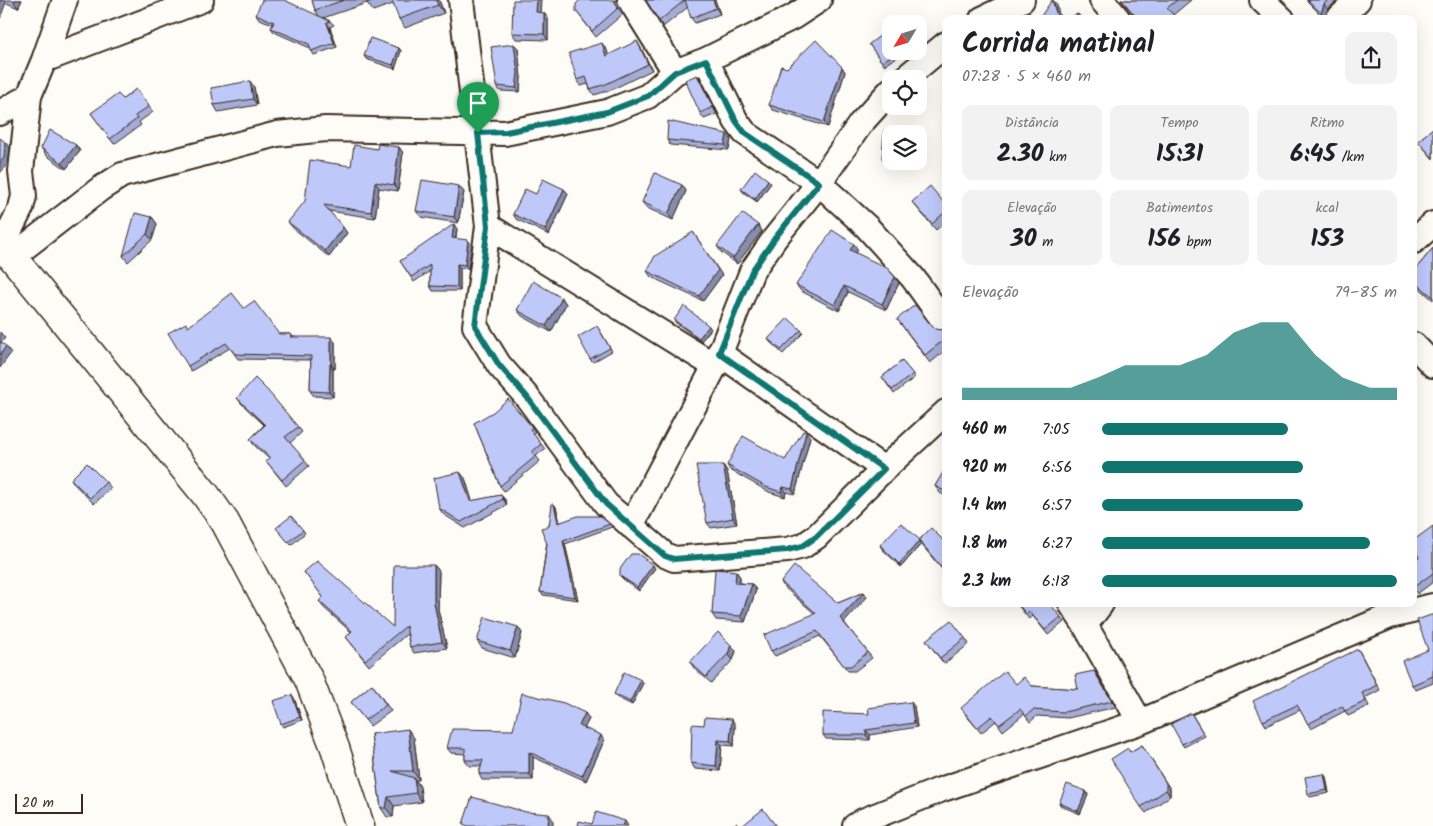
<!DOCTYPE html>
<html lang="pt">
<head>
<meta charset="utf-8">
<style>
	:root { --surface:#fff; --page:#f2f2f2; --text:#202124; --muted:#757577; --accent:#0f766e }
	body { margin:0; font-family:Kalam,sans-serif; background:var(--page); color:var(--text); height:100vh; display:flex; flex-direction:column; font-size:19px; white-space:nowrap }
	* { box-sizing:border-box; margin:0 }
	p { font-size:16px; color:var(--muted) }
	.icon { flex:none; width:28px; height:28px; fill:none; stroke:currentColor; stroke-width:2; stroke-linecap:round; stroke-linejoin:round }
	.map { position:relative; flex:1; overflow:hidden }
	.sheet { position:absolute; left:942px; top:15px; width:475px; height:592px; display:flex; flex-direction:column; background:var(--surface); border-radius:10px; box-shadow:0 5px 20px #0002 }
	.sheet>* { flex:none }
	.needle { width:32px; rotate:232deg }
	.controls { position:absolute; left:882px; top:15px; display:grid; gap:10px }
	.controls a { display:grid; place-items:center; width:45px; height:45px; border-radius:10px; background:var(--surface); box-shadow:0 5px 20px #0002; font-size:25px }
	.scale { position:absolute; left:15px; bottom:12px; width:68px; box-sizing:border-box; padding-left:5px; border:2px solid #3b2a1e; border-top:0; font-size:14px; line-height:18px; white-space:nowrap; color:#3b2a1e; -webkit-text-stroke:4px #fdfcf7; paint-order:stroke }
	.pin { position:absolute; display:grid; place-items:center; width:42px; height:42px; color:#fff; margin:-51px -21px; border-radius:50% 50% 50% 0; rotate:-45deg; box-shadow:0 0 5px #0007 }
	.pin .icon { rotate:45deg }
	.round { display:grid; place-items:center; flex:none; width:52px; height:52px; border-radius:10px; background:var(--page) }
	.headline { display:flex; align-items:center; justify-content:space-between; height:85px; padding:0 20px }
	h1 { font-size:28px; font-weight:700; line-height:38px }
	.stats { display:grid; grid-template-columns:repeat(3,1fr); gap:8px; height:85px; padding:5px 20px }
	.stats div { display:grid; align-content:center; border-radius:10px; background:var(--page); text-align:center }
	.stats b { font-size:25px; font-weight:700 }
	.stats small { font-size:14px; font-weight:400 }
	.stats p { font-size:14px }
	.chart { height:140px; padding:10px 20px }
	.chart p { display:flex; justify-content:space-between }
	.chart svg { width:100%; height:90px; margin-top:5px; fill:var(--accent); opacity:.7 }
	ul { padding:0 20px; list-style:none; font-size:16px }
	li { display:grid; grid-template-columns:80px 60px 1fr; align-items:center; height:38px }
	li i { height:12px; border-radius:6px; background:var(--accent) }
	.map>svg:first-child { display:block }
	.lines { fill:none; stroke-linecap:round; stroke-linejoin:round }
	.minor-casing { stroke:#3b2a1e; stroke-width:28 }
	.tertiary-casing { stroke:#3b2a1e; stroke-width:31 }
	.minor { stroke:#fdfcf7; stroke-width:24 }
	.tertiary { stroke:#fdfcf7; stroke-width:28 }
	.wall { fill:#a3add7; stroke:#3b2a1e }
	.shaded-wall { fill:#858daf; stroke:#3b2a1e }
	.building { fill:#bec9fa; stroke:#3b2a1e }
	.route-casing { stroke:#fff; stroke-width:10 }
	.route { stroke:#0f766e; stroke-width:6 }
</style>
</head>
<body>
<div class="map">
<svg width="1433" height="826" viewBox="0 0 1433 826">
	<rect width="100%" height="100%" fill="#fdfcf7"/>
	<filter id="ink" filterUnits="userSpaceOnUse"><feTurbulence type="fractalNoise" baseFrequency=".02" numOctaves="2"/><feDisplacementMap in="SourceGraphic" scale="10" xChannelSelector="R" yChannelSelector="G"/><feConvolveMatrix kernelMatrix="1 2 1 2 8 2 1 2 1" color-interpolation-filters="sRGB"/></filter>
	<g filter="url(#ink)">
		<g class="lines">
			<defs>
				<path id="minor" d="M461,0L488,226L475,326L499,365L527,397L606,504L665,555L674,559L787,550L803,546L816,537L884,469L946,412
					M630,0L675,72
					M1102,0L1118,19
					M1262,0L1282,19
					M982,19L1022,0
					M1338,19L1358,0
					M44,60L201,0
					M706,60L736,121L745,133L819,183L867,227L913,278L946,324
					M904,79L946,44
					M0,113L29,96
					M488,226L715,366
					M1414,241L1433,224
					M1,248L21,208L24,196L21,171L29,96L44,60L65,0
					M12,257L100,189L122,175L277,134L326,129L505,133L607,112L648,96L675,72L706,60L793,17L819,0
					M1414,345L1433,365
					M719,353L884,469
					M631,526L715,366L752,271L775,238L819,183L861,123L891,90
					M1071,604L1085,625L1140,722
					M1085,625L1101,604
					M855,826L863,821L940,790L1140,722L1390,616L1433,606"/>
				<path id="tertiary" d="M0,247L12,257L205,494L225,522L309,680L335,748L360,826"/>
			</defs>
			<!-- minor casing -->
			<use href="#minor" class="minor-casing"/>
			<!-- tertiary casing -->
			<use href="#tertiary" class="tertiary-casing"/>
			<!-- minor -->
			<use href="#minor" class="minor"/>
			<!-- tertiary -->
			<use href="#tertiary" class="tertiary"/>
		</g>
		<!-- wall -->
		<path class="wall" d="M0,0H22L18,8Z
			M312,0H439L444,13L405,28L399,19L393,4L373,11L367,3L323,18L330,21L334,25L330,27L337,47L314,55L310,48L274,32L271,28L273,24L259,19L256,14L319,16L315,10Z
			M646,0H715L720,14L695,23L691,18L688,7L663,27Z
			M1121,0H1191L1173,15L1177,19H1137Z
			M1306,0H1338L1328,9L1325,19Z
			M616,1L623,14L596,37L576,11Z
			M540,12L548,18V40L516,39L512,33Z
			M514,44L518,48L521,78L520,92L500,91L497,86Z
			M869,44L896,51L899,56L884,65Z
			M399,48L401,51L395,69L366,59L364,56Z
			M641,48L652,70L611,90L594,95L590,89L588,84L581,86L577,80L607,50L608,55Z
			M842,67L845,72L828,127L773,110L769,105L787,68Z
			M697,75L701,81L717,114L704,119L700,113Z
			M254,87L257,105L218,112L214,105Z
			M136,89L153,112L139,122L141,125L114,144L91,113L123,99Z
			M1433,128V159L1418,141Z
			M891,134V161H913V167L886,165L882,158Z
			M731,139L729,150L670,145L667,140Z
			M76,145L80,151L66,169L46,155L41,148Z
			M399,147L403,153L398,191L379,188L375,218L329,211L347,233L329,257L293,228L288,222L351,166L377,149Z
			M771,183L757,202L743,192L741,189Z
			M682,185L686,191L673,220L647,208L642,202Z
			M564,189L568,194L549,235L516,219L513,214L536,194Z
			M464,192L458,223L421,217L416,211Z
			M912,202L946,205V221L936,230L917,208Z
			M152,217L157,224L152,240L128,262L123,256Z
			M758,225L762,231L737,264L721,252L717,246Z
			M457,229L456,238L472,245L468,269L460,268V291H433L430,286V271L414,282L400,261Z
			M1433,248V300L1414,283V271Z
			M858,250L856,253L895,277L899,283L886,310L848,292L839,311L801,291L796,285Z
			M647,271L722,275L703,301L651,277Z
			M562,298L566,304L551,332L522,316L517,310Z
			M244,308L279,334H291L293,337L335,342V369H333V397L314,396L310,391L311,360L238,359L230,348L191,371L188,366V327Z
			M897,319L930,324L935,329L942,330L946,329V350L930,363Z
			M674,320L711,329L701,341L676,323Z
			M599,329L612,351L593,362L590,359Z
			M801,330L803,333L783,354L770,342L768,339Z
			M902,361L915,377L894,394L882,377Z
			M237,398L298,427L302,432L290,443L309,466L286,486L266,461L269,459L254,445L250,439L264,425L241,403Z
			M474,423L532,427L535,432L533,434L545,449L536,456L540,461L504,491L500,486Z
			M810,437L795,494L786,492L785,497L769,492L730,470L727,465L785,460Z
			M723,465L727,471L737,524L711,528L707,523Z
			M946,469V496L940,493L935,486Z
			M465,478L472,501L501,495L506,501L507,505L465,528L443,514L439,508Z
			M71,479L106,482L111,488L94,504L75,485Z
			M554,504L556,507L560,522L610,524L612,527L565,544L578,600L543,595L540,592L549,526Z
			M1433,526V582L1417,594L1414,589V560L1419,557Z
			M303,530L305,533L291,545L279,531Z
			M919,540L946,543V574L921,544L901,567L882,549L880,545Z
			M434,565L439,571L438,609L447,648L414,653L410,647L407,634L369,666L346,637L351,632L323,607L319,601L323,597L304,572L393,627Z
			M655,568L639,591L623,579L620,576Z
			M736,571L740,577V583L752,584L756,590L745,622L716,620L712,614Z
			M781,582L838,603L864,592L867,597L844,622L872,658L855,671H848L820,636L775,656L771,651L814,613L784,587Z
			M1017,604H1050L1064,622L1048,635L1033,616L1029,619Z
			M1433,615V683L1416,690L1412,685L1428,650Z
			M518,627L522,633L515,658L482,648L477,641Z
			M965,638L969,644L944,664L926,640Z
			M731,645L736,651L733,660L711,683L694,668L690,662Z
			M1358,649L1361,654L1380,690L1365,698L1369,706L1348,716L1345,711L1311,729L1300,710L1266,726L1263,721Z
			M1094,671L1116,707L1068,718L1037,716L1030,722L1024,714L1003,731L996,721L981,733L965,714L1016,684L1032,686L1078,689Z
			M641,680L643,683L632,705L616,697L614,694Z
			M372,684L391,711L370,726L351,702Z
			M292,695L294,698L302,720L283,727L281,724Z
			M914,706L917,727L870,735V740L826,739L823,735L869,714Z
			M585,713L589,719L584,728L604,741L586,781L533,757V780H482L479,774L481,766H469L465,760V754L451,753L447,748L513,730Z
			M1193,716L1205,736L1184,747L1182,744Z
			M704,725H735L734,746L722,745L720,771L695,769L691,763Z
			M371,734L414,738L419,780H416L420,787L422,802L394,806L393,817H387L381,808Z
			M1142,745L1170,789V796L1146,813L1141,807L1128,748L1130,752Z
			M1324,774L1326,777L1329,793L1310,797L1308,794Z
			M1086,791L1088,795L1080,814L1061,806L1059,803Z"/>
		<!-- shaded-wall -->
		<path class="shaded-wall" d="M1,0H4L6,2L0,19V3Z
			M15,0H22L18,8L14,2Z
			M436,0H439L444,13L438,5Z
			M537,0H541L540,18L536,12Z
			M614,0H617L623,14L618,8Z
			M713,0H715L720,14L716,8Z
			M1053,0L1057,5L1060,19H1058Z
			M1324,4L1328,9L1325,19L1321,13Z
			M544,13L548,18V40L544,34Z
			M1078,14L1082,19H1075Z
			M327,23L330,28L337,47L334,43Z
			M637,41L641,48L652,70L648,64Z
			M602,43L607,50L610,62L606,56Z
			M514,44L518,48L521,78L520,92L516,88Z
			M399,48L401,51L395,69L393,65Z
			M842,67L845,72L828,127L824,122Z
			M697,75L701,81L717,114L713,107Z
			M250,81L254,87L257,105L253,99Z
			M727,134L731,139L729,150L725,145Z
			M5,142L10,148L8,164L0,173V162Z
			M76,145L80,151L66,169L62,163Z
			M399,147L403,153L398,191L394,185Z
			M908,161H913V167Z
			M768,180L771,183L757,202L755,199Z
			M375,182L379,188L375,218L371,212Z
			M682,185L686,191L673,220L668,214Z
			M459,186L464,192L458,223L454,217Z
			M564,189L568,194L549,235L545,230Z
			M152,217L157,224L152,240L147,234Z
			M454,224L457,229L455,242L452,238Z
			M758,225L762,231L737,264L733,258Z
			M343,227L347,233L329,257L325,251Z
			M693,232L722,275L703,301L699,296Z
			M468,240L472,245L468,269L465,265Z
			M854,244L858,250L854,256L850,250Z
			M457,264L460,268V291L457,287Z
			M895,277L899,283L886,310L882,304Z
			M844,286L848,292L839,311L835,305Z
			M562,298L566,304L551,332L546,326Z
			M709,326L711,329L701,341L699,338Z
			M0,332L5,338L0,344Z
			M331,337L335,342V369L331,364Z
			M6,346L11,353L0,368V355Z
			M330,364L333,369V397L329,392Z
			M806,432L810,437L795,494L792,489Z
			M723,465L727,471L737,524L733,518Z
			M460,472L465,478L474,507L470,501Z
			M783,487L786,492L785,497L781,492Z
			M501,495L506,501L507,505L503,499Z
			M554,504L556,507L561,526L558,523Z
			M563,541L565,544L578,600L575,597Z
			M919,541L921,544L901,567L899,564Z
			M434,565L439,571L438,609L447,648L442,642L434,603Z
			M653,565L655,568L639,591L637,587Z
			M736,571L740,577L739,589L735,583Z
			M752,584L756,590L745,622L741,616Z
			M864,592L867,597L844,623L840,618Z
			M518,627L522,633L515,658L510,651Z
			M731,645L736,651L733,660L728,654Z
			M1094,671L1098,676L1116,707L1112,701Z
			M641,680L643,683L632,705L630,702Z
			M292,695L294,698L302,720L300,717Z
			M911,702L914,706L917,727L914,723Z
			M585,713L589,719L583,731L579,726Z
			M732,719L735,725L734,746L730,741Z
			M408,729L414,738L419,780L413,771Z
			M866,730L870,735V740L866,735Z
			M601,735L604,741L586,781L582,776Z
			M718,740L722,745L720,771L716,766Z
			M1142,745L1170,789V796L1166,790Z
			M529,752L533,757V780L529,774Z
			M1324,774L1326,777L1329,793L1327,790Z
			M414,778L420,787L422,802L416,793Z
			M1086,791L1088,795L1080,814L1078,811Z
			M388,797L394,806L393,817L386,808Z
			M549,814L553,820V826H548Z
			M625,821L628,826H623Z"/>
		<!-- building -->
		<path class="building" d="M262,0H284L330,21L326,23H327L334,43L311,51L309,44L271,28L274,22L256,14Z
			M312,0H344L315,10Z
			M366,0H374L367,3Z
			M392,0H436L438,5L399,19Z
			M513,0H537L536,12L544,13V34L512,33Z
			M580,0H614L618,8L592,31L576,11V4Z
			M646,0H713L716,8L691,18L685,0L659,21Z
			M1052,0L1058,19H1039Z
			M1122,0H1177L1167,8L1177,19H1138Z
			M1308,0H1328L1324,4L1321,13Z
			M1078,14L1075,19H1064Z
			M884,33L891,44V51H896L897,52L882,62L869,44Z
			M370,38L399,48L393,65L364,56Z
			M816,40L842,67L824,122L769,105L781,66L787,68Z
			M637,41L648,64L606,84L590,89L586,77L577,80L569,53L602,43L606,56Z
			M514,44L518,73L516,88L497,86L491,47Z
			M697,75L713,107L700,113L685,80Z
			M250,81L253,99L214,105L211,88Z
			M136,89L149,106L135,116L137,119L110,139L91,113L118,94L123,99Z
			M668,121L727,134L725,145L667,140Z
			M1433,128V158L1418,141Z
			M50,130L76,145L62,163L41,148Z
			M884,130L911,133V134H891V159L882,158Z
			M0,138L5,142L4,158L0,162Z
			M378,144L399,147L394,185L375,182L371,212L324,205L343,227L325,251L288,222L305,201L310,160L351,166L354,145L377,149Z
			M755,170L768,180L755,199L741,189Z
			M655,173L682,185L668,214L642,202Z
			M543,179L564,189L545,230L513,214L525,189L536,194Z
			M422,180L459,186L454,217L416,211Z
			M930,186L946,205V211L932,224L912,202Z
			M135,213L152,217L147,234L123,256Z
			M742,213L758,225L733,258L717,246Z
			M454,224L452,238L468,240L465,265L457,264V287L430,286V265L411,277L400,261Z
			M832,230L854,244L850,250L887,268L895,277L882,304L844,286L835,305L796,285Z
			M693,232L718,270L699,296L647,271L655,256Z
			M1433,248V297L1414,281V271Z
			M533,281L562,298L546,326L517,310Z
			M232,293L244,308L254,301L279,334H291V337H331V364H330L329,392L310,391L311,356L235,354L226,343L188,366L168,333L186,323L188,327Z
			M915,305L930,324L935,329L942,330L946,329V338L925,355L897,319Z
			M684,306L709,326L699,338L674,320Z
			M788,318L801,330L781,350L768,339Z
			M597,326L610,348L590,359L578,337Z
			M0,342L6,346L0,355Z
			M902,361L913,374L892,390L882,377Z
			M255,378L268,391L298,427L285,437L305,460L282,480L266,461L270,458L250,439L265,425L237,398Z
			M508,399L532,427L530,429L541,444L532,452L536,456L500,486L474,423L493,412Z
			M803,431L806,432L792,489L783,487L781,492L766,487L727,465L743,436L785,460Z
			M87,463L106,482L90,498L71,479Z
			M696,465H723L733,518L707,523Z
			M945,469H946V492L935,486Z
			M460,472L470,501L501,495L503,499L461,522L439,508L434,478Z
			M552,504H554L558,523L578,516H600L610,524L563,541L575,597L540,592L547,544L541,528L549,526Z
			M291,516L303,530L288,542L276,528Z
			M901,523L920,540L899,564L880,545Z
			M1433,526V573L1414,587V560L1419,557L1414,549V540Z
			M931,528L946,543V573L919,540Z
			M631,554H638L653,565L637,587L620,576V569Z
			M317,561L393,627L394,565H434V603L442,642L410,647L406,626L365,660L346,637L352,631L319,601L323,597L304,572Z
			M794,566L838,603L864,592L840,618L868,652L851,666H844L817,631L771,651L764,635L816,613L781,582Z
			M715,569L736,571L735,583L752,584L741,616L712,614Z
			M1018,604H1050L1061,617L1045,630L1029,611L1026,614Z
			M1431,615H1433V676L1412,685L1402,661L1428,650L1417,620Z
			M485,617L518,627L510,651L477,641Z
			M951,620L965,638L940,658L926,640Z
			M718,632L731,645L728,654L706,677L690,662Z
			M1358,649L1377,685L1362,693L1366,701L1345,711L1342,706L1308,724L1297,705L1263,721L1253,701Z
			M1005,671L1016,684L1024,677L1032,686L1078,689L1075,675L1094,671L1112,701L1064,712L1033,710L1026,716L1020,709L999,725L992,716L977,728L961,708Z
			M624,672L641,680L630,702L614,694Z
			M372,684L386,705L365,720L351,702Z
			M522,693L564,703L585,713L579,726L601,735L582,776L529,752V774H479L483,760H465V748H447L452,729L513,730Z
			M292,695L300,717L281,724L273,701Z
			M911,702L914,723L866,730V735H823V712L869,714L868,708Z
			M1191,713L1203,733L1182,744L1171,724Z
			M705,717L732,719L730,741L718,740L716,766L691,763L692,724L704,725Z
			M408,729L413,771H392L414,778L416,793L388,797L386,808H381L371,734Z
			M1142,745L1166,783V790L1141,807L1111,759L1128,748L1130,752Z
			M1324,774L1327,790L1308,794L1305,777Z
			M1067,784L1086,791L1078,811L1059,803Z
			M472,797L526,812L549,814L548,826H468L463,824Z
			M763,809L776,826H742Z
			M596,812L625,821L623,826H578L579,821L592,824Z
			M737,823L738,826H730Z"/>
	</g>
	<g class="lines" filter="url(#ink)">
		<defs>
			<path id="route" d="M706,60L736,121L745,133L819,183L775,238L752,271L719,353L884,469L816,537L803,546L787,550L674,559L665,556L606,504L527,397L499,365L475,326L488,226L478,133L506,132L607,112L648,96L675,72Z"/>
		</defs>
		<!-- route casing -->
		<use href="#route" class="route-casing"/>
		<!-- route -->
		<use href="#route" class="route"/>
	</g>
</svg>
<div class="controls">
<a><svg class="needle" viewBox="-14 -14 28 28"><path d="M0-13l5 13h-10z" fill="#e53935"/><path d="M0 13l5-13h-10z" fill="#757577"/></svg></a>
<a><svg class="icon" aria-label="locate" viewBox="0 0 24 24"><circle cx="12" cy="12" r="6"/><path d="M12 2v4M12 18v4M2 12h4M18 12h4"/></svg></a>
<a><svg class="icon" aria-label="layers" viewBox="0 0 24 24"><path d="M12 4l9 5-9 5-9-5zM3 14l9 5 9-5"/></svg></a>
</div>
<div class="scale">20 m</div>
<div class="pin" style="left:478px;top:133px;background:#1e9e55"><svg class="icon" aria-label="arrive" viewBox="0 0 24 24"><path d="M6 21V4h12l-3 4 3 4H6"/></svg></div>
<section class="sheet">
<div class="headline"><div><h1>Corrida matinal</h1><p>07:28 · 5 × 460 m</p></div><a class="round"><svg class="icon" aria-label="share" viewBox="0 0 24 24"><path d="M12 15V3M7 8l5-5 5 5M5 13v7h14v-7"/></svg></a></div>
<div class="stats">
<div><p>Distância</p><b>2.30<small> km</small></b></div>
<div><p>Tempo</p><b>15:31</b></div>
<div><p>Ritmo</p><b>6:45<small> /km</small></b></div>
</div>
<div class="stats">
<div><p>Elevação</p><b>30<small> m</small></b></div>
<div><p>Batimentos</p><b>156<small> bpm</small></b></div>
<div><p>kcal</p><b>153</b></div>
</div>
<div class="chart"><p><span>Elevação</span>79–85 m</p>
<svg viewBox="0 0 160 44" preserveAspectRatio="none"><path d="M0 44V38L10 38L20 38L30 38L40 38L50 33L60 27L70 27L80 27L90 22L100 11L110 6L120 6L130 22L140 33L150 38L160 38V44z"/></svg>
</div>
<ul>
<li><b>460 m</b>7:05<i style="width:63%"></i></li>
<li><b>920 m</b>6:56<i style="width:68%"></i></li>
<li><b>1.4 km</b>6:57<i style="width:68%"></i></li>
<li><b>1.8 km</b>6:27<i style="width:91%"></i></li>
<li><b>2.3 km</b>6:18<i style="width:100%"></i></li>
</ul>
</section>
</div>
</body>
</html>
